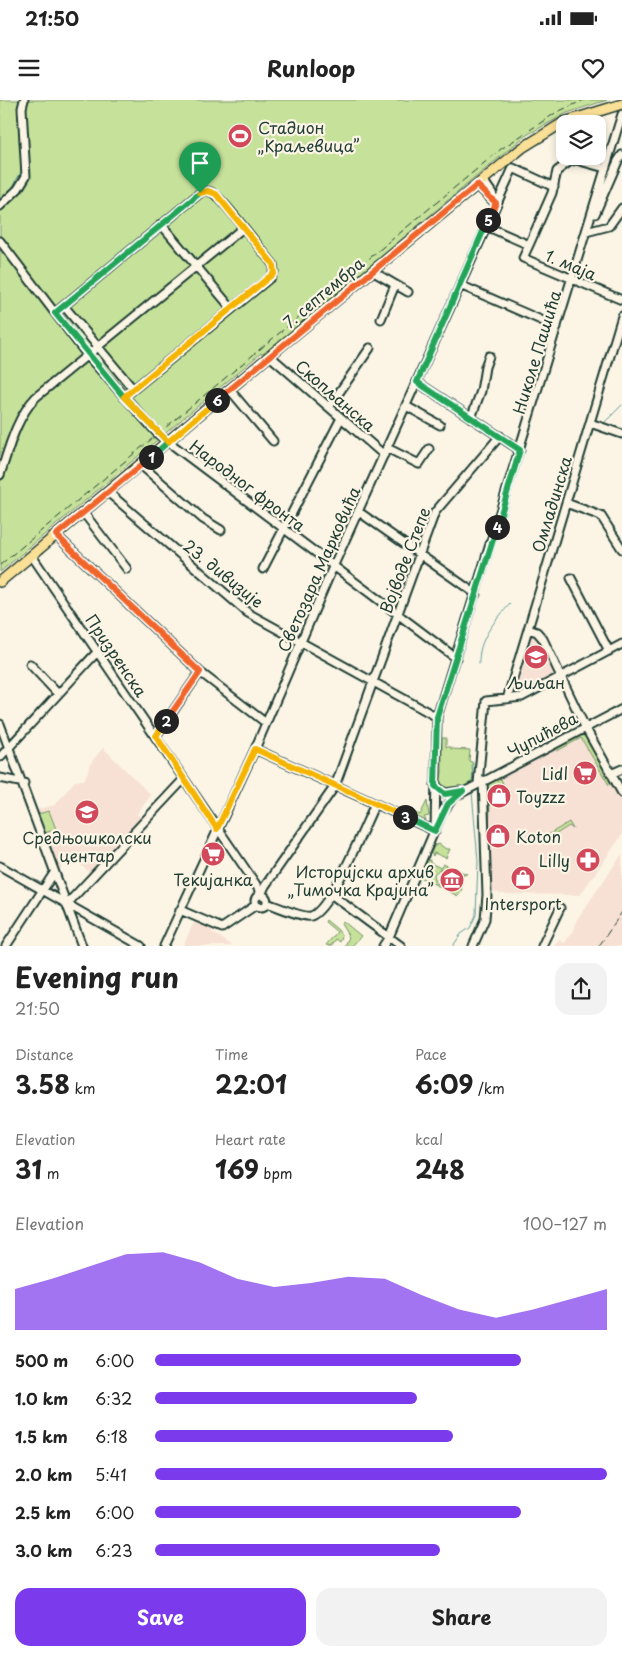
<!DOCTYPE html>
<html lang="en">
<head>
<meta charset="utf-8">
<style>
	:root { --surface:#fff; --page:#f2f2f2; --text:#222; --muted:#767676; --accent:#7c3aed }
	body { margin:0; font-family:"Playpen Sans",sans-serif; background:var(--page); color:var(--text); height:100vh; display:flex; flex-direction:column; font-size:19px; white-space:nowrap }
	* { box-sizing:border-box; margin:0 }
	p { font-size:16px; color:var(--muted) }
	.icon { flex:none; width:28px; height:28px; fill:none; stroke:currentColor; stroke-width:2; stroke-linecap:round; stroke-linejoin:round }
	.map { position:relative; height:846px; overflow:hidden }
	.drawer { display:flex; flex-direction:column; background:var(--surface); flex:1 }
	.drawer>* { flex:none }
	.fabs { position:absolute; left:556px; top:15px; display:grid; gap:10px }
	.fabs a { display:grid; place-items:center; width:50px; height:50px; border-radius:10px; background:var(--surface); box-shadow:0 2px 8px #0003; font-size:25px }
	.pin { position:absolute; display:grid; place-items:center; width:42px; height:42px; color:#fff; margin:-51px -21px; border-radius:50% 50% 50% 0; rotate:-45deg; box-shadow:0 0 5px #0007 }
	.pin .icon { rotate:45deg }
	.km { position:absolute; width:25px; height:25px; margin:-12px; border-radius:50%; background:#222; color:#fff; font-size:14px; line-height:25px; text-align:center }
	.round { display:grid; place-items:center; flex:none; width:52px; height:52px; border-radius:15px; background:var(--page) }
	.summary { display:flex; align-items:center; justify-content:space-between; height:85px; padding:0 15px }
	h1 { font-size:28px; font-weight:700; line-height:38px }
	.figures { display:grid; grid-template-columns:repeat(3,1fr); gap:8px; height:85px; padding:5px 15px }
	.figures div { display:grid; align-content:center }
	.figures b { font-size:25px; font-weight:700 }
	.figures small { font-size:14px; font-weight:400 }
	.figures p { font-size:14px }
	.chart { height:140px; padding:10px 15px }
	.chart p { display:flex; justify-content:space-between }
	.chart svg { width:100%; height:90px; margin-top:5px; fill:var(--accent); opacity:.7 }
	.button { display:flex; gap:10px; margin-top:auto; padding:10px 15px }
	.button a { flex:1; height:58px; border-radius:15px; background:var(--accent); color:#fff; font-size:20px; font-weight:700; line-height:58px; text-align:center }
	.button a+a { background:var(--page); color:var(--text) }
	ul { padding:0 15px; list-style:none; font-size:16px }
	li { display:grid; grid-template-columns:80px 60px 1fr; align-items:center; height:38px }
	li i { height:12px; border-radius:6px; background:var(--accent) }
	.status { display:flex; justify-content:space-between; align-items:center; height:35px; padding:0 25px; background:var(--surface); direction:ltr }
	.status svg { height:14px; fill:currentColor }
	header { display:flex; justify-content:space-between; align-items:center; height:65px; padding:0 15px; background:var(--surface); font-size:22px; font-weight:700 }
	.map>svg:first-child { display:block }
	.built { fill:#f7e1d4 }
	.green { fill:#c6e29a; stroke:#729067 }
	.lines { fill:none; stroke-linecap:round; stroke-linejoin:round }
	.stream { stroke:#609d9c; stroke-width:1 }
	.minor-casing { stroke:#1f3d34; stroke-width:11 }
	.major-casing { stroke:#1f3d34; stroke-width:12 }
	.minor { stroke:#fcf5e5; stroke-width:7 }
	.major { stroke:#fadf96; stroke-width:9 }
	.rail { stroke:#1f3d34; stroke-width:1; stroke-dasharray:8 4; stroke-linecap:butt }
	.split-1-casing { stroke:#fff; stroke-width:10 }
	.split-2-casing { stroke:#fff; stroke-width:10 }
	.split-3-casing { stroke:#fff; stroke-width:10 }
	.split-4-casing { stroke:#fff; stroke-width:10 }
	.split-5-casing { stroke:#fff; stroke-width:10 }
	.split-6-casing { stroke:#fff; stroke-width:10 }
	.split-7-casing { stroke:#fff; stroke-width:10 }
	.split-1 { stroke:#22a559; stroke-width:6 }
	.split-2 { stroke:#f0652b; stroke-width:6 }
	.split-3 { stroke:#f5b400; stroke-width:6 }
	.split-4 { stroke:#22a559; stroke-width:6 }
	.split-5 { stroke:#22a559; stroke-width:6 }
	.split-6 { stroke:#f0652b; stroke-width:6 }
	.split-7 { stroke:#f5b400; stroke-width:6 }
	.labels { text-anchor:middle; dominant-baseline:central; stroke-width:4.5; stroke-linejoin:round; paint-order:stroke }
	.poi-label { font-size:16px; fill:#1f3d34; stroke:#fcf5e5 }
	.street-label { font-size:16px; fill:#1f3d34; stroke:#fcf5e5 }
</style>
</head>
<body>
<div class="status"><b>21:50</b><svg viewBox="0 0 49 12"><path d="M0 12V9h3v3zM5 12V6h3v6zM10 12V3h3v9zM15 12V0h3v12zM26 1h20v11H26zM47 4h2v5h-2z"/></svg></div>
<header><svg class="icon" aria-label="menu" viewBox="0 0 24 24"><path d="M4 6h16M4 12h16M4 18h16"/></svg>Runloop<svg class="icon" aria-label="heart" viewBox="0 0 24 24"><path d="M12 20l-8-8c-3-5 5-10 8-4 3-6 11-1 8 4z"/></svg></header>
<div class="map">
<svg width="622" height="846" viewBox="0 0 622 846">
	<rect width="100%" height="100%" fill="#fcf5e5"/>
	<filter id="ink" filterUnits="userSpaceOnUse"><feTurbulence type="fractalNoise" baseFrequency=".02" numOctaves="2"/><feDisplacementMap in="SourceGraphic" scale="10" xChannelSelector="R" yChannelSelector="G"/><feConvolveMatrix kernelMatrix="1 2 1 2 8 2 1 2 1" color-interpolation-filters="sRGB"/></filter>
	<g filter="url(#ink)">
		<!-- built -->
		<path class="built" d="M529,532L539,537L558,574L516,596L512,595Z
			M586,629L622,694V735L580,795L501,794L490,790L486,682Z
			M103,648L151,695L137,714L142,718L92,774L70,757L57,772L35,710L55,705L75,681L84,680L93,660Z
			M622,754V846H554L559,840L565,843L575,828L576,821Z
			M195,820L213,828L212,832L233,846H183Z"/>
		<!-- green -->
		<path class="green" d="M0,0H607L567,13L525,36L263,255L261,253L0,472Z
			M581,633L585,634L613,683L609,685L581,638L557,651L556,647Z
			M442,638H446V647H451V649L470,650L469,661L472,662L473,681L471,685L459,690L448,691L439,684L442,673Z
			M499,675L505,688H490L489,751L486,682Z
			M427,701L429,716L424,717L426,720L422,721L409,715L411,711L420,715Z
			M49,711L56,729L45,733L38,714Z
			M569,722L573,729L569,726L553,736V739L548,735Z
			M439,744L446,749H450L446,758L434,753L433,756L431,754L434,746Z
			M430,760V763L441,768L443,764L467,774H459L440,769L434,774L436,783L462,789L458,796L420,777L426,762Z
			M326,820L338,830L342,836L340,842L336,839L331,846L326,845L337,832L325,822Z
			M343,821L361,836L352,846H345L349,837L341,824Z"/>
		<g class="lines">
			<!-- stream -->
			<path class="stream" d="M19,8V19
				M0,99L12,88L22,70
				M604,323L622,305
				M479,564C478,539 494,522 510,504
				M472,685L473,663
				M453,846L461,834L470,828L476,815L478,761L472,692"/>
			<defs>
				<path id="minor" d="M483,80L492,93L496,103
					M477,85L495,103
					M0,106L18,89L26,76L22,8L24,0
					M595,114L618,61L622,55
					M161,124L232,209
					M486,126L529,145L552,93L557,71L569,62L576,60L605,68
					M586,132L609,126L622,108
					M0,141L87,255L158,334L456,558
					M529,145L523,158L622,200
					M372,171L408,192
					M460,185L557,227
					M64,206L133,289
					M55,213L200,93C204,91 207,90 211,92C221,95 263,153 273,164L274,171L271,177L124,297
					M381,219L395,185
					M270,256L384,355
					M417,282L520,350
					M230,290L273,341
					M406,306L440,325
					M329,307L370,248
					M471,318L481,291L485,267L489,256
					M590,323L622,334
					M387,348L419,364L429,349
					M141,365L203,419L221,430
					M0,375C9,348 16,318 36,297L243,128
					M109,393L248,513L437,617
					M566,403L601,416L622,449
					M83,412L127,469
					M359,412L476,494
					M56,435L200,572L266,623
					M32,456L255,783L259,790V795
					M263,469L341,318
					M571,478L609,551
					M528,529L537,532L543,539L585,627L622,693
					M30,564L58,594
					M507,599L622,216
					M0,624L82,846
					M156,636L200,572
					M255,649L435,731
					M0,657L97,552
					M611,674L622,669
					M0,678L24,683
					M478,683L486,601L522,597L622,544
					M435,685L445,693L460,691
					M435,731L437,617L622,14
					M0,766L141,846
					M255 801a6 6 0 1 1 12 0a6 6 0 1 1-12 0Z
					M261,795L265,786L335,686L435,412L500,336
					M332,795L401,846
					M267,803C276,806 303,818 311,816C331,810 365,724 375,704
					M67,804L183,680
					M180,810L222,828L256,805
					M6,846L54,773
					M164,846L255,649L333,467L513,68L554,87
					M383,846L389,837L442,713L454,697L622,609
					M473,846L485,819L487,795L483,680
					M542,846L560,808"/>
				<path id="major" d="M0,482L285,243L522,48L564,22L622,4"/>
			</defs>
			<!-- minor casing -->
			<use href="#minor" class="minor-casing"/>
			<!-- major casing -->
			<use href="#major" class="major-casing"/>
			<!-- minor -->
			<use href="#minor" class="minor"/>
			<!-- major -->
			<use href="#major" class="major"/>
			<!-- rail -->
			<path class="rail" d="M0,465L501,49L557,12L584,0
				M599,846L622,812"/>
		</g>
	</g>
	<g class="lines" filter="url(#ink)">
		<defs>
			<path id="split-1" d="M151,357L168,342L124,297L55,213L200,93"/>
			<path id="split-2" d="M151,357L56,435L200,572L166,621"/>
			<path id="split-3" d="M166,621L156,636L217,729L255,649L405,717"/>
			<path id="split-4" d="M405,717L435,731L448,704L463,691L445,694L435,686L437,617L497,427"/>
			<path id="split-5" d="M488,120L417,282L520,350L497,427"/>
			<path id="split-6" d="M217,300L477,85L496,103L488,120"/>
			<path id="split-7" d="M200,93L208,91L216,94L273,164L274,173L124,297L168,342L217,300"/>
		</defs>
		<!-- split-1 casing -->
		<use href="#split-1" class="split-1-casing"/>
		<!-- split-2 casing -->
		<use href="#split-2" class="split-2-casing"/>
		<!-- split-3 casing -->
		<use href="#split-3" class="split-3-casing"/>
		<!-- split-4 casing -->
		<use href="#split-4" class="split-4-casing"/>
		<!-- split-5 casing -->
		<use href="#split-5" class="split-5-casing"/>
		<!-- split-6 casing -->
		<use href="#split-6" class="split-6-casing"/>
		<!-- split-7 casing -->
		<use href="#split-7" class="split-7-casing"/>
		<!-- split-1 -->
		<use href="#split-1" class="split-1"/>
		<!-- split-2 -->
		<use href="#split-2" class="split-2"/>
		<!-- split-3 -->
		<use href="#split-3" class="split-3"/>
		<!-- split-4 -->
		<use href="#split-4" class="split-4"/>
		<!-- split-5 -->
		<use href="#split-5" class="split-5"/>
		<!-- split-6 -->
		<use href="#split-6" class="split-6"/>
		<!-- split-7 -->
		<use href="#split-7" class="split-7"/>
	</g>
	<!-- icons -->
	<defs>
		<symbol id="stadium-disc" viewBox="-11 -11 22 22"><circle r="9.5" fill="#d1495b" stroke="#fcf5e5"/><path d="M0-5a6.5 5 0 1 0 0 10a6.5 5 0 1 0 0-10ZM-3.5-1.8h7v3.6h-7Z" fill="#fff"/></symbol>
		<symbol id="school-disc" viewBox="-11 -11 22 22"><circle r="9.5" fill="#d1495b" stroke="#fcf5e5"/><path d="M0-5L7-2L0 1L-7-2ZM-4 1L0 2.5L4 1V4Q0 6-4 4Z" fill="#fff"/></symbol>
		<symbol id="supermarket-disc" viewBox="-11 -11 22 22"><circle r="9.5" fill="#d1495b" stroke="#fcf5e5"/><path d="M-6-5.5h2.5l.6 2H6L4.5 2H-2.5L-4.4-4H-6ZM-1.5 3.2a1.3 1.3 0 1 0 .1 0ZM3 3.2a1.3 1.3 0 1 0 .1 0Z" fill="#fff"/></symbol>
		<symbol id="shop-disc" viewBox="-11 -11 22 22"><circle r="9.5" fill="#d1495b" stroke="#fcf5e5"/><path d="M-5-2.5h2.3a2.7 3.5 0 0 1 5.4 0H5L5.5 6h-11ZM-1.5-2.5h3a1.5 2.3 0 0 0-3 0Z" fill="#fff"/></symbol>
		<symbol id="pharmacy-disc" viewBox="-11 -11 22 22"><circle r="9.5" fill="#d1495b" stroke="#fcf5e5"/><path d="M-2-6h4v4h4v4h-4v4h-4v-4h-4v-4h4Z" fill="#fff"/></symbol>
		<symbol id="museum-disc" viewBox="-11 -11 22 22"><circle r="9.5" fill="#d1495b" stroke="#fcf5e5"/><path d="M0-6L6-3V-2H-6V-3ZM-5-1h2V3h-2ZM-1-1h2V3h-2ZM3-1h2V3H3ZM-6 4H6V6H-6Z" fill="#fff"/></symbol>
	</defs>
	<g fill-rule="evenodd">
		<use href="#stadium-disc" x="226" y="22" width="28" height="28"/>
		<use href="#school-disc" x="522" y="543" width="28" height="28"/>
		<use href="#supermarket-disc" x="571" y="659" width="28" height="28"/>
		<use href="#shop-disc" x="485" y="682" width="28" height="28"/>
		<use href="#school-disc" x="73" y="698" width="28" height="28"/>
		<use href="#shop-disc" x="484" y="722" width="28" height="28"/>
		<use href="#supermarket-disc" x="199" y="740" width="28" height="28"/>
		<use href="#pharmacy-disc" x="574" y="746" width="28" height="28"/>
		<use href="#shop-disc" x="509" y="764" width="28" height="28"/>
		<use href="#museum-disc" x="438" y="766" width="28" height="28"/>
	</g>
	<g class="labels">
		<!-- poi labels -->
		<g class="poi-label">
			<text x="258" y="27" text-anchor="start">Стадион<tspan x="258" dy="18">„Краљевица”</tspan></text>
			<text x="536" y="582">Љиљан</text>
			<text x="568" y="673" text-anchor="end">Lidl</text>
			<text x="516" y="696" text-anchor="start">Toyzzz</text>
			<text x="516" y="736" text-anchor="start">Koton</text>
			<text x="87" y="737">Средњошколски<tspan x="87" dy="18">центар</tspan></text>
			<text x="570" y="760" text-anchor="end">Lilly</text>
			<text x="434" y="771" text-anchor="end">Историјски архив<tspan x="434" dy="18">„Тимочка Крајина”</tspan></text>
			<text x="213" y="779">Текијанка</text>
			<text x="523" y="803">Intersport</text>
		</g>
		<!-- street labels -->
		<g class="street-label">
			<text transform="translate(571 164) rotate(23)">1. маја</text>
			<text transform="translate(323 192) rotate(-40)">7. септембра</text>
			<text transform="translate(536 252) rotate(-73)">Николе Пашића</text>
			<text transform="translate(336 295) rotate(41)">Скопљанска</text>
			<text transform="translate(248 385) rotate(37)">Народног фронта</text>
			<text transform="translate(551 404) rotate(-73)">Омладинска</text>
			<text transform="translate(404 460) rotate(-69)">Војводе Степе</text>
			<text transform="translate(318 469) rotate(-66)">Светозара Марковића</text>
			<text transform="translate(224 473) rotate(39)">23. дивизије</text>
			<text transform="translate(117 555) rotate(56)">Призренска</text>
			<text transform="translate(542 634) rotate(-28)">Чупићева</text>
		</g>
	</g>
</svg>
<div class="fabs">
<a><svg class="icon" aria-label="layers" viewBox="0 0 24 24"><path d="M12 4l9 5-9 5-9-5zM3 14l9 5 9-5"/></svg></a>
</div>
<div class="pin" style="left:200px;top:93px;background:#1e9e55"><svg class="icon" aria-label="arrive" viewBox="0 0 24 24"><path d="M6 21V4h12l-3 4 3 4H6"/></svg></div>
<b class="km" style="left:151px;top:357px">1</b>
<b class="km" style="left:166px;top:621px">2</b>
<b class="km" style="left:405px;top:717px">3</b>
<b class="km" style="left:497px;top:427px">4</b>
<b class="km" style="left:488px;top:120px">5</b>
<b class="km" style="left:217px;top:300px">6</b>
</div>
<section class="drawer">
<div class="summary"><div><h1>Evening run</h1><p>21:50</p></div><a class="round"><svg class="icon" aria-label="share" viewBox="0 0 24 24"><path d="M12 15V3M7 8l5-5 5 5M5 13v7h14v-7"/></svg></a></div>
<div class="figures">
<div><p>Distance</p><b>3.58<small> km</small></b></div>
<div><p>Time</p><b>22:01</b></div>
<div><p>Pace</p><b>6:09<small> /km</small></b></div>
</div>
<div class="figures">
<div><p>Elevation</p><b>31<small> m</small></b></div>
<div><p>Heart rate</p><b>169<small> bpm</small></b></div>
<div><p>kcal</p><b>248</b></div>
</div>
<div class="chart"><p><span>Elevation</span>100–127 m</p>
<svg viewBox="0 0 160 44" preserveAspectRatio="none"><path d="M0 44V24L10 19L20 13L30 7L40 6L50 11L60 19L70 23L80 21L90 18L100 19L110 27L120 34L130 38L140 34L150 29L160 24V44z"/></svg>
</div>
<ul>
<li><b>500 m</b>6:00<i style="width:81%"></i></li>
<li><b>1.0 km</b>6:32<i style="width:58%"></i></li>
<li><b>1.5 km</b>6:18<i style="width:66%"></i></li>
<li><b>2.0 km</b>5:41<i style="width:100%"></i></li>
<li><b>2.5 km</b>6:00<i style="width:81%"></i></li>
<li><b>3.0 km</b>6:23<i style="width:63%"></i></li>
</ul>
<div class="button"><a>Save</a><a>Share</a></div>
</section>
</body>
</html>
